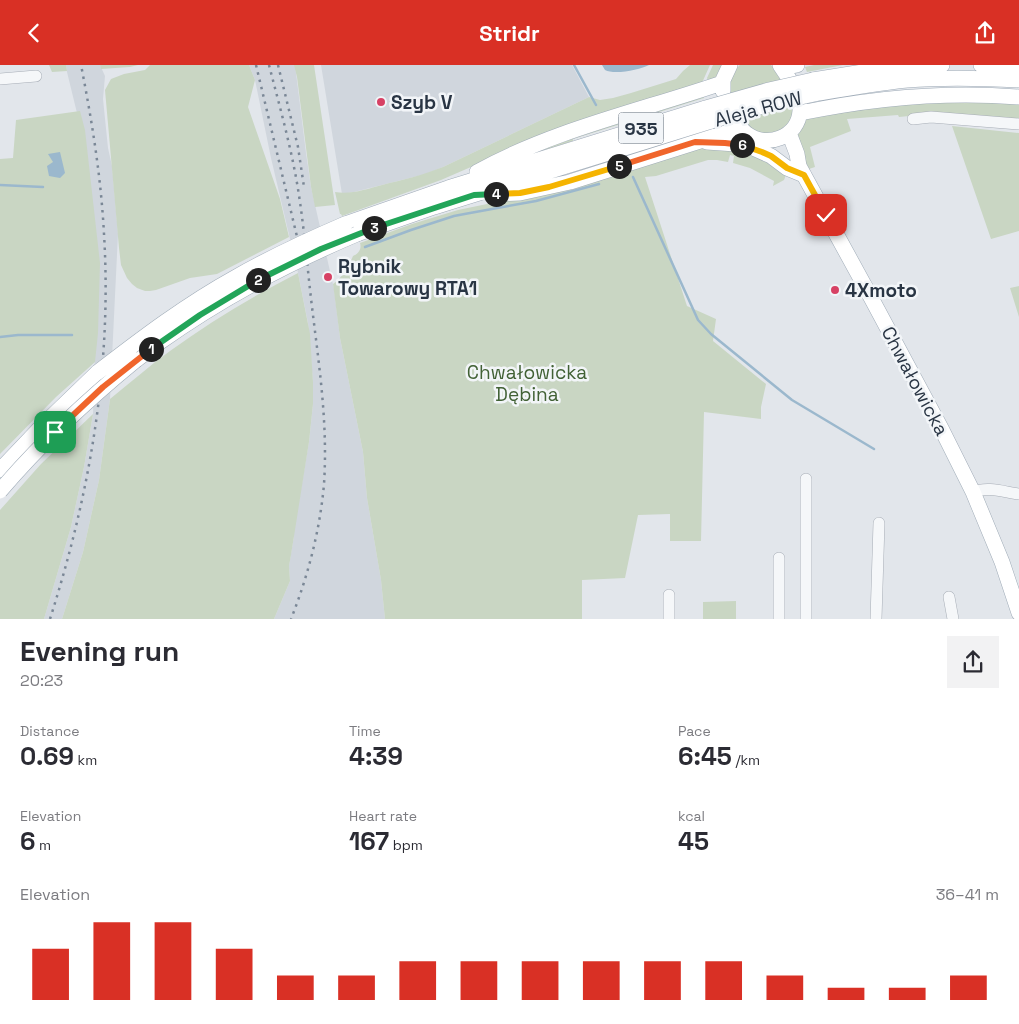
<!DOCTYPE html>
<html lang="en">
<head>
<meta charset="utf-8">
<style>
	:root { --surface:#fff; --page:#f2f2f3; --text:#2b2b33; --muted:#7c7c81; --accent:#d93025 }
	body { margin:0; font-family:"Space Grotesk",sans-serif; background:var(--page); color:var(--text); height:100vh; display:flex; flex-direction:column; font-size:19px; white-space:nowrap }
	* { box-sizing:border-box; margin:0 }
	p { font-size:16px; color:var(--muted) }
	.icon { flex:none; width:28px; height:28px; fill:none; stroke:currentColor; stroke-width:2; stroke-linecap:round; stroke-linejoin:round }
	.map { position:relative; height:554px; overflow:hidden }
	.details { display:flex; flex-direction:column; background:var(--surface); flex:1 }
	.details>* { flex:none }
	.pin { position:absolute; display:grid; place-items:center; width:42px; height:42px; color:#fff; margin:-21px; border-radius:10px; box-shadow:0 2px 8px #0006 }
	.km { position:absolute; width:25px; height:25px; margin:-12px; border-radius:50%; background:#222; color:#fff; font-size:14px; line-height:25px; text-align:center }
	.round { display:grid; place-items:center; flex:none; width:52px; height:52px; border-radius:0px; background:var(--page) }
	.summary { display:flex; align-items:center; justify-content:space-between; height:85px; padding:0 20px }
	h1 { font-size:28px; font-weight:800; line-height:38px }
	.stats { display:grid; grid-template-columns:repeat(3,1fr); gap:8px; height:85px; padding:5px 20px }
	.stats div { display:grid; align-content:center }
	.stats b { font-size:25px; font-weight:800 }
	.stats small { font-size:14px; font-weight:400 }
	.stats p { font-size:14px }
	.chart { height:140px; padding:10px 20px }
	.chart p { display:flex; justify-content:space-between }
	.chart svg { width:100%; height:90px; margin-top:5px; stroke:var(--accent); stroke-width:6 }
	header { display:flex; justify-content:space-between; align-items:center; height:65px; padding:0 20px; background:var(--accent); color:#fff; font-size:22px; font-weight:800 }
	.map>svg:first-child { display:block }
	.built { fill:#d0d6dd }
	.green { fill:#c9d6c3 }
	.water { fill:#9bb8cd }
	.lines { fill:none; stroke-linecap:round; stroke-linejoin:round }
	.stream { stroke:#9bb8cd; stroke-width:2.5 }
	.minor-casing { stroke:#a7adb6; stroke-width:12 }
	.major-casing { stroke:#a0acb8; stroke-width:16 }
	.minor { stroke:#f5f7f9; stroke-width:11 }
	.major { stroke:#fff; stroke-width:15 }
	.rail { stroke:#7a8796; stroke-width:2.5; stroke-dasharray:2.5 5; stroke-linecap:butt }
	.major-bridge-casing { stroke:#a0acb8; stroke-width:16; stroke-linecap:butt }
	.major-bridge { stroke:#fff; stroke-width:15 }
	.split-1-casing { stroke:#fff; stroke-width:10 }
	.split-2-casing { stroke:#fff; stroke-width:10 }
	.split-3-casing { stroke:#fff; stroke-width:10 }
	.split-4-casing { stroke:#fff; stroke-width:10 }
	.split-5-casing { stroke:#fff; stroke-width:10 }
	.split-6-casing { stroke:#fff; stroke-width:10 }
	.split-7-casing { stroke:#fff; stroke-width:10 }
	.split-1 { stroke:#f0652b; stroke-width:6 }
	.split-2 { stroke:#22a559; stroke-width:6 }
	.split-3 { stroke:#22a559; stroke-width:6 }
	.split-4 { stroke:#22a559; stroke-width:6 }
	.split-5 { stroke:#f5b400; stroke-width:6 }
	.split-6 { stroke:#f0652b; stroke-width:6 }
	.split-7 { stroke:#f5b400; stroke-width:6 }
	.poi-dot { fill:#d74164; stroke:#f2f5f8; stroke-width:2 }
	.labels { text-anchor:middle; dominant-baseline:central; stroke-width:5; stroke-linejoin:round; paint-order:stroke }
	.shield { fill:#f2f5f8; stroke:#656f7a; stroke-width:1 }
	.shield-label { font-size:18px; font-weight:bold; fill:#293544 }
	.poi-label { font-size:19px; font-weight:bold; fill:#293544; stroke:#f2f5f8; text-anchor:start }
	.street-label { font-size:19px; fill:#293544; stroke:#f2f5f8 }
	.park-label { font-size:19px; fill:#416135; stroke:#f2f5f8 }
</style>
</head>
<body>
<header><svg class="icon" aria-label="back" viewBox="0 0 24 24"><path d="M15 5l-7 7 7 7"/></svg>Stridr<svg class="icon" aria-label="share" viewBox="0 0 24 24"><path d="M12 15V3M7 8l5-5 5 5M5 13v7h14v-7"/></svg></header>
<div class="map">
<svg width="1019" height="554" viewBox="0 0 1019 554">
	<rect width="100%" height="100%" fill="#e2e6eb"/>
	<!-- built -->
	<path class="built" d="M66,0H100L105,11L103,34L108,83L112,101L118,169L110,334L99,415L83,487L62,554H44L71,462L84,402L93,349L98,192L86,85L67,7Z
		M249,0H295L306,88L311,122L334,224L340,273L363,387L367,433L381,515L385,554H274L290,516L289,501L294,471V465L309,377L313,339V317L308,258L298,208L271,93L255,15Z
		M321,0H572L589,32L443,102L426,109L354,127L342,129Z"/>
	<!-- green -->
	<path class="green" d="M49,0H66L67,6L52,7Z
		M100,0H138L130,2L101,4Z
		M150,0H249L255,15L248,42L280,134L289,172L217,209L190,213L156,225L150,226H145L137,223L132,219L127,213L121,200L119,183L105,25L111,14L124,9L145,5Z
		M294,0H314L335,140L315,142L311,122L297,12Z
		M690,0H710L701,20L524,79L441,115L342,151L341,149H340L335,127C350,130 367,124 382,120C402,115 423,110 443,102L589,32L600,35L613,33L631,28L676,14L683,6Z
		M713,0H725L720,11L709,18L707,13Z
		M740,0H771L775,4L795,43L788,60L771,70L753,66C738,47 714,22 740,0Z
		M814,0H843L807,7L805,2Z
		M703,29L704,33L573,74V76L502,99V98Z
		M1019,36V57L919,50L899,52L898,50L847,54L851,66L810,82L815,102L809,104L794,75L804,54L890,38Z
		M80,46L85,65L100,198L98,268L95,297L56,332L0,389V94L13,93L16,55Z
		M952,61L1019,68V166L991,174Z
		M712,81L759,92L786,110L784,115L773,121L774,116L750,103L733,98L734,91L730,90L728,97L717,95H708L656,111L645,112L687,241L716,254L713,276L766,319L761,342V354L704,347L701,476H670V449L638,450L625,513L582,515V554H385L381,515L367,433L363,387L340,273L333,219C342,213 349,201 353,191C358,189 362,184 360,178L412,159L458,145L525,131L701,83Z
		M298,208L310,269L313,317V339L309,377L291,490L289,501L290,516L274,554H62L83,487L99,415L110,334C130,318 149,301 170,286C210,257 253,231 298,208Z
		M1019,221V252L1010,223Z
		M93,349L84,402L71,462L44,554H0V445L41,399Z
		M736,536V554H703V537Z"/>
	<!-- water -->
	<path class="water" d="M602,0H649C640,5 614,10 605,5Z
		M60,87L65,108L60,113L49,111L47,101L53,97L48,89Z"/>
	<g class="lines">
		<!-- stream -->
		<path class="stream" d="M574,0L596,40
			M633,112L698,255L711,269L792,335L874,384
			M0,120L43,122
			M365,182L411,165L454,151L470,148L536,136L599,119
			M0,272L18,270H72"/>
		<defs>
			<path id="minor" d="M0,14L36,11
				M913,54L931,52L1019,59
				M973,427C988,421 1004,427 1019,429
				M949,532L953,554
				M669,554V530
				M779,554V493
				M806,554V414
				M876,554L879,458"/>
			<path id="major" d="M981,0L1019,2
				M782,3L797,0
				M813,15L881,4L942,0
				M723,26V15L730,0
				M819,28C848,23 877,18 907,15C944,12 982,13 1019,15
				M800,48C872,33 945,26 1019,32
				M735,54C738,60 742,65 747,69C767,84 798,72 800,46C801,32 788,11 780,0
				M789,68L797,89L799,101L868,227L942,365L973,427L1002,497L1019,548
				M707,77L736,79L753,83L771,91L787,103L804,110
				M477,107C553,65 640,46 722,18
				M492,129L520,128L570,117L741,63
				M345,159L448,123L706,43
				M357,169L434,142L711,56
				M136,295L160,277
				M0,405L43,360L98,307"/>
		</defs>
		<!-- minor casing -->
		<use href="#minor" class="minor-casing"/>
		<!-- major casing -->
		<use href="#major" class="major-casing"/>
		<!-- minor -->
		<use href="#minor" class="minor"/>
		<!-- major -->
		<use href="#major" class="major"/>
		<!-- rail -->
		<path class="rail" d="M256,0L299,180
			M269,0C279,39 290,78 297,118C304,159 307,200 312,242C319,300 328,359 324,419C320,465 308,511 291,554
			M278,0L298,82L304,122
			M50,554C90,428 112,301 104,169C101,112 92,56 81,0"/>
		<defs>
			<path id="major-bridge" d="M706,43L769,25L813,15
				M711,56L773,38L819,28
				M160,277C223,232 286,199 357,169
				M98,307C142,273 187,239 236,212C271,192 308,175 345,159
				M0,426C41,378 87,335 136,295"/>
		</defs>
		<!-- major-bridge casing -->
		<use href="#major-bridge" class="major-bridge-casing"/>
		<!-- major-bridge -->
		<use href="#major-bridge" class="major-bridge"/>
	</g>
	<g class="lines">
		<defs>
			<path id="split-1" d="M55,367L103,322L151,284"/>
			<path id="split-2" d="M151,284L200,250L258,215"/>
			<path id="split-3" d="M258,215L321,184L374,163"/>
			<path id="split-4" d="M374,163L474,130L496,129"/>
			<path id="split-5" d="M496,129L520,128L549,122L619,101"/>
			<path id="split-6" d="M619,101L695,77L725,78L742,80"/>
			<path id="split-7" d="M742,80L762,87L771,91L787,103L804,110L826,150"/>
		</defs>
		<!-- split-1 casing -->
		<use href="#split-1" class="split-1-casing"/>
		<!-- split-2 casing -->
		<use href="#split-2" class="split-2-casing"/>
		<!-- split-3 casing -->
		<use href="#split-3" class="split-3-casing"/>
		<!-- split-4 casing -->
		<use href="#split-4" class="split-4-casing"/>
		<!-- split-5 casing -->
		<use href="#split-5" class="split-5-casing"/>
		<!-- split-6 casing -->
		<use href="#split-6" class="split-6-casing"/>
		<!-- split-7 casing -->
		<use href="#split-7" class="split-7-casing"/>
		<!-- split-1 -->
		<use href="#split-1" class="split-1"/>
		<!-- split-2 -->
		<use href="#split-2" class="split-2"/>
		<!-- split-3 -->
		<use href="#split-3" class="split-3"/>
		<!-- split-4 -->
		<use href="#split-4" class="split-4"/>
		<!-- split-5 -->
		<use href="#split-5" class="split-5"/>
		<!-- split-6 -->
		<use href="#split-6" class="split-6"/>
		<!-- split-7 -->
		<use href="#split-7" class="split-7"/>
	</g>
	<!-- markers -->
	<g class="poi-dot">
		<circle cx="381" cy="37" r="5"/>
		<circle cx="328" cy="212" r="5"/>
		<circle cx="835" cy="225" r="5"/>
	</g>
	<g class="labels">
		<!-- shield labels -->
		<rect class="shield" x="618.5" y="47.5" width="45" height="31" rx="4"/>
		<g class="shield-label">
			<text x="641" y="63">935</text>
		</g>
		<!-- poi labels -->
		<g class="poi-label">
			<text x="391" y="37">Szyb V</text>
			<text x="338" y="201">Rybnik<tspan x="338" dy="22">Towarowy RTA1</tspan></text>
			<text x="845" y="225">4Xmoto</text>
		</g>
		<!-- street labels -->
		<g class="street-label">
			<text transform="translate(758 44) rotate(-15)">Aleja ROW</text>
			<text transform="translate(915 316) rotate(62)">Chwałowicka</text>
		</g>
		<!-- park labels -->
		<g class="park-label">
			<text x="527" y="307">Chwałowicka<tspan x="527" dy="22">Dębina</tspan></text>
		</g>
	</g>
</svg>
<div class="pin" style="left:55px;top:367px;background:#1e9e55"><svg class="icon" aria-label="arrive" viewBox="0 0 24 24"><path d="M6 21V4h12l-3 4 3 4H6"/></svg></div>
<div class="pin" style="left:826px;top:150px;background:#d93025"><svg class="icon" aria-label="check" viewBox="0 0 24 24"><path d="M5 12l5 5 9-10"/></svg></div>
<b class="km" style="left:151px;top:284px">1</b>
<b class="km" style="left:258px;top:215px">2</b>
<b class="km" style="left:374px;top:163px">3</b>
<b class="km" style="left:496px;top:129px">4</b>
<b class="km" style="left:619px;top:101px">5</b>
<b class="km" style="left:742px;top:80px">6</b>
</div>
<section class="details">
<div class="summary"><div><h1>Evening run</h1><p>20:23</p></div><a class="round"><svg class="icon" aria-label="share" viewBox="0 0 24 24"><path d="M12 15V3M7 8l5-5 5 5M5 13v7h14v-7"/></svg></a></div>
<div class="stats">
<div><p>Distance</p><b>0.69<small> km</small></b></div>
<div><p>Time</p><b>4:39</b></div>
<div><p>Pace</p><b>6:45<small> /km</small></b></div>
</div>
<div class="stats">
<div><p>Elevation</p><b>6<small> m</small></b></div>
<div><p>Heart rate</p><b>167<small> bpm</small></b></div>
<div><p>kcal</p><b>45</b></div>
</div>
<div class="chart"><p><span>Elevation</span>36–41 m</p>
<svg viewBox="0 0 160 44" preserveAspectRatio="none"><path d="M5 44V19M15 44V6M25 44V6M35 44V19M45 44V32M55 44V32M65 44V25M75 44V25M85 44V25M95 44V25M105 44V25M115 44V25M125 44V32M135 44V38M145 44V38M155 44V32"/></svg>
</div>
</section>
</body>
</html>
